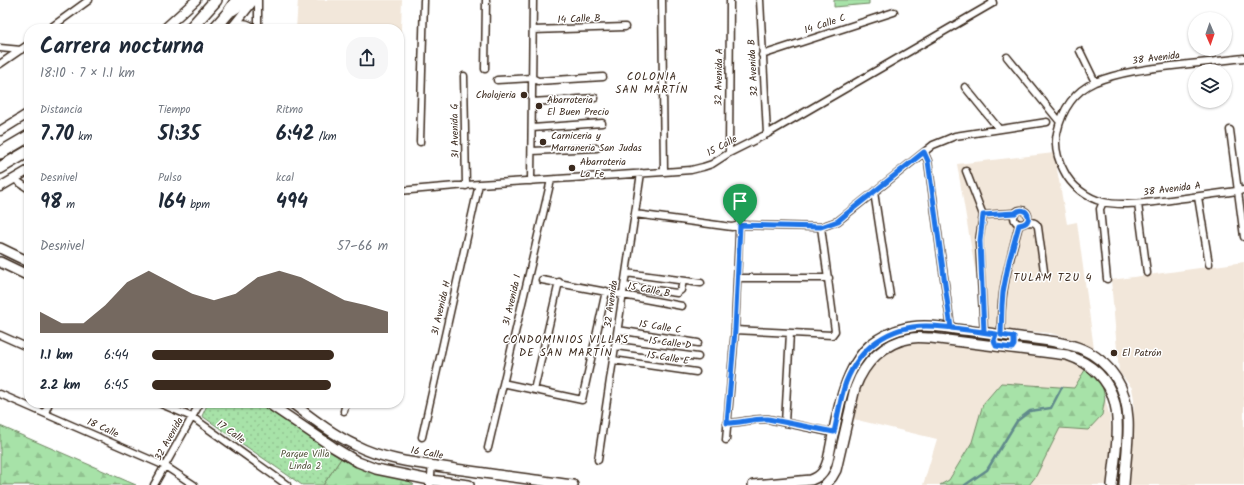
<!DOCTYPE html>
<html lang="es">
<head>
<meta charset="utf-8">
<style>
	:root { --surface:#fff; --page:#f6f6f7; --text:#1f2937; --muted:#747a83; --accent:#3b2a1e }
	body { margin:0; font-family:Kalam,sans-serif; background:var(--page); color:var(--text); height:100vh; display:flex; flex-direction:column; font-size:15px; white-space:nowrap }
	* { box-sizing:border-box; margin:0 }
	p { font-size:13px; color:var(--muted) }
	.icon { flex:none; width:22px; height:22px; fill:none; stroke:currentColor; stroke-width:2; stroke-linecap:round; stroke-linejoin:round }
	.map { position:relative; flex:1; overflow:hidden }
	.drawer { position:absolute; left:24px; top:24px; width:380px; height:384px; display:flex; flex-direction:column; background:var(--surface); border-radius:16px; box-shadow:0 1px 3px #0004 }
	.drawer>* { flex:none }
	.needle { width:26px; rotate:178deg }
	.controls { position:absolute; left:1188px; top:12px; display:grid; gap:8px }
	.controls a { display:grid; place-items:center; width:44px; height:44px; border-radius:50%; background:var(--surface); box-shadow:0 1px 3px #0004; font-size:20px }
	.pin { position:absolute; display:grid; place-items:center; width:34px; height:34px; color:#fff; margin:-41px -17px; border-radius:50% 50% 50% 0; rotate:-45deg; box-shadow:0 0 4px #0007 }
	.pin .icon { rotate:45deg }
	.round { display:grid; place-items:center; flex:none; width:42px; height:42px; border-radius:16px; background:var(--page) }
	.head { display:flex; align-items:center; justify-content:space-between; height:68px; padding:0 16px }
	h1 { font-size:22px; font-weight:600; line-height:30px }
	.stats { display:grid; grid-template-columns:repeat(3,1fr); gap:6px; height:68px; padding:4px 16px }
	.stats div { display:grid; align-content:center }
	.stats b { font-size:20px; font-weight:600 }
	.stats small { font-size:11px; font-weight:400 }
	.stats p { font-size:11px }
	.chart { height:112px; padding:8px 16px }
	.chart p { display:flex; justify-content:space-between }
	.chart svg { width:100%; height:72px; margin-top:4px; fill:var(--accent); opacity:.7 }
	ul { padding:0 16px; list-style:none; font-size:13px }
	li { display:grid; grid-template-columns:64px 48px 1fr; align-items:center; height:30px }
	li i { height:10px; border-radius:5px; background:var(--accent) }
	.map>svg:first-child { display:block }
	.built { fill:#f2e7da }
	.forest { fill:url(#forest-firs); stroke:#718663 }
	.park { fill:url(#park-dots); stroke:#718663 }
	.pitch { fill:#a7e2a8; stroke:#718663 }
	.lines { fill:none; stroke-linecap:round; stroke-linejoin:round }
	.stream { stroke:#618a8b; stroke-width:2.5 }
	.minor-casing { stroke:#3b2a1e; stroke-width:9 }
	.tertiary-casing { stroke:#3b2a1e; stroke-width:11 }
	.secondary-casing { stroke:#3b2a1e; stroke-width:12 }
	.trunk-casing { stroke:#3b2a1e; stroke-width:14 }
	.minor { stroke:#fff; stroke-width:6 }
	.tertiary { stroke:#fff; stroke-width:8 }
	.secondary { stroke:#fff; stroke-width:9 }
	.trunk { stroke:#fff; stroke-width:11 }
	.route-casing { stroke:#fff; stroke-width:8 }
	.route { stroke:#1a73e8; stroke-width:5 }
	.poi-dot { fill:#3b2a1e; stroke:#fff; stroke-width:1.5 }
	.labels { text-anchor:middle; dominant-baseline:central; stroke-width:3; stroke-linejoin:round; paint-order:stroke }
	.street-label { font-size:10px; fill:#3b2a1e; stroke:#fff }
	.poi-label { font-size:10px; fill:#3b2a1e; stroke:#fff; text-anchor:start }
	.park-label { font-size:10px; fill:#565840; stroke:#fff }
	.neighbourhood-label { font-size:11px; letter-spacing:1px; fill:#3b2a1e; stroke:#fff }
</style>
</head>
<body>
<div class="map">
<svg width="1244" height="485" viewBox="0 0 1244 485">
	<defs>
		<pattern id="forest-firs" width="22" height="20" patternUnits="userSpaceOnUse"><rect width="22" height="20" fill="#a7e2a8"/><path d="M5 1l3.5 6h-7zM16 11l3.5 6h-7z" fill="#91c290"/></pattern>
		<pattern id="park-dots" width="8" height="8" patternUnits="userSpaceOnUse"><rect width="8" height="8" fill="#a7e2a8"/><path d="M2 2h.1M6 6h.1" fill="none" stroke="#91c290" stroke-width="1.8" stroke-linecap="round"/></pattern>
	</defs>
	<rect width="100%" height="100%" fill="#fff"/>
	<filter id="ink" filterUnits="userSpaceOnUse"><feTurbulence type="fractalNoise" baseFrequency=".025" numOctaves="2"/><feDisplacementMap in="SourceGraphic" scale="8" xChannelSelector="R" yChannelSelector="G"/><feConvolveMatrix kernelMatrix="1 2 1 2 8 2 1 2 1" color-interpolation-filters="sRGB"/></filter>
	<g filter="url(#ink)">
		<!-- built -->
		<path class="built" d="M298,0H402L399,84V29H296Z
			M1054,153L1067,224L1077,222L1094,349L1072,339L1050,333L985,328L957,164Z
			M1244,262V485H1130L1134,399L1132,388L1119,372L1111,280Z
			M919,343L1049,357L1065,360L1085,370L1074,388L1001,383L983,404L972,442L949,480L940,485H923L937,439L853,419L862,381L874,364L890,350L901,344Z
			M1105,398L1110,417L1111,435L1108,485H1029L1036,476L1060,428L1102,415Z"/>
		<!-- forest -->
		<path class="forest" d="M1085,370L1100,377L1105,398L1102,415L1088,430L1060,428L1036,476L1029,485H940L949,480L972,442L983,404L1001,383L1074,388Z
			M0,426L136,485H0Z
			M342,457L400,474L414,485H323Z"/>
		<!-- park -->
		<path class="park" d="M208,403H258L342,457L323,485H302L202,416Z"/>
		<!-- pitch -->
		<path class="pitch" d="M834,0H869V4L834,7Z"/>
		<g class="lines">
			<!-- stream -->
			<path class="stream" d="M965,485L987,470L1017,421L1030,411L1051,408L1062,387"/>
			<defs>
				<path id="minor" d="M258,0V29
					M662,0L664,172
					M760,0L767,134
					M49,29L89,0
					M533,30L625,27
					M0,48L21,50
					M1080,51L1095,82
					M762,55L894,12
					M1007,57L1060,122
					M1244,58C1220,61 1196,63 1172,66C1146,69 1120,72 1095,82C1073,92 1062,110 1057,133C1054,146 1058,160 1064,171C1071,186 1087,198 1103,202C1120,206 1145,203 1163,201C1190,197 1217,194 1244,190
					M0,64L29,44
					M485,69L486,0
					M464,76L466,186
					M497,80L532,78L538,81L603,77
					M965,87L999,129
					M532,102L595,98
					M532,128L602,123
					M1230,130L1244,237
					M420,142L424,0
					M532,151L597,148
					M924,152L928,161L951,328
					M729,153L730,0
					M966,171L983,215L979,241L984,333
					M14,179L29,189
					M531,181L533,0
					M399,191L479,184L664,172L691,170L703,167L712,164L729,153L767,134L993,3L992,0
					M874,192L890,296
					M1198,197L1209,264
					M1103,202L1100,209L1107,279
					M1138,204L1147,273
					M1014 217a7 7 0 1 1 14 0a7 7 0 1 1-14 0Z
					M635,214L732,227L740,225L821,227L838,221L933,145L943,141L955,136L1047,122
					M983,215L1015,213
					M1027,222C1033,222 1036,222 1038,227L1044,271
					M626,273L701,283
					M737,278H829
					M542,280L682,306
					M624,286L677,293L681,290L683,281
					M618,330L698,343
					M735,330L832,335L835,331L821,227
					M0,335L29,348
					M1001,335C1001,321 1001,308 1003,294C1006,271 1013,248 1019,225
					M616,346L698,357
					M613,360L696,372
					M507,384L582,400L606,291
					M534,390L559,282
					M0,394L165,466L194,485
					M159,403L192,417L287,485
					M344,411L346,403
					M45,413L49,403
					M727,423C741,423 754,418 768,419L834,433
					M785,423L790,333
					M422,437L479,184
					M726,440L735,330L740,210
					M488,448L551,180
					M598,460L641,173
					M154,485L200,403
					M430,485L432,465"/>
				<path id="tertiary" d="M233,26C242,23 247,23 254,29
					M164,29L196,0
					M231,29L254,0
					M0,131L29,113
					M0,187L29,170"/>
				<path id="secondary" d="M0,248L29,262
					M0,262L29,276
					M268,403L333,447L358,462L376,469L430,480L469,485
					M292,403C312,418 332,434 355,445C382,459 414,463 443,467C487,474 530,479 573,485
					M753,485L811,480C822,476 825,470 828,460C836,423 841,372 870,345C881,336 897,329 911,327C928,324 946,328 963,330C982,332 1001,335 1020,337C1040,340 1063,341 1082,349C1096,355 1108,366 1116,378C1136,409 1126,450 1124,485
					M825,485L832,477L836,470L855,388C864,363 884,342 912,338C918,337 924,338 931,338L1067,355C1131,377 1118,431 1112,485"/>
				<path id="trunk" d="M232,10L247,0
					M190,29L216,0
					M214,29L228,13L237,0
					M0,153L29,136
					M0,168L29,151"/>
			</defs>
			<!-- minor casing -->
			<use href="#minor" class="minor-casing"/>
			<!-- tertiary casing -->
			<use href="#tertiary" class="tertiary-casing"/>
			<!-- secondary casing -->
			<use href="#secondary" class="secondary-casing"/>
			<!-- trunk casing -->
			<use href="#trunk" class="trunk-casing"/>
			<!-- minor -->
			<use href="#minor" class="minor"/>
			<!-- tertiary -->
			<use href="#tertiary" class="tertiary"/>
			<!-- secondary -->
			<use href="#secondary" class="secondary"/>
			<!-- trunk -->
			<use href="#trunk" class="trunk"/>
		</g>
	</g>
	<g class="lines" filter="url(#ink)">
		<defs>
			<path id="route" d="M740,225L735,330L727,423C741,423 754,418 768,419L834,432C838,416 840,398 846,382C860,347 889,326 926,326C949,326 973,331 996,334L994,340L996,346L1012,348L1014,345V337L1001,335L1002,305L1003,292L1009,261L1019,225C1036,224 1027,203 1015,213L983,215L980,241L984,332L951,328L928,161L924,152L845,215L838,221L821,227L740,225"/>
		</defs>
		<!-- route casing -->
		<use href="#route" class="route-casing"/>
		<!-- route -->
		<use href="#route" class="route"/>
	</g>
	<!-- markers -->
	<g class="poi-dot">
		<circle cx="524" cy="95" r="4"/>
		<circle cx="539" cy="106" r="4"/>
		<circle cx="543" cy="142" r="4"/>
		<circle cx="572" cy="168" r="4"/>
		<circle cx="1114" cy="353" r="4"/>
	</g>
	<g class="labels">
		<!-- street labels -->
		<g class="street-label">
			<text transform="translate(579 19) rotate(-2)">14 Calle B</text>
			<text transform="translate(825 24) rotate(-18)">14 Calle C</text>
			<text transform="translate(1156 58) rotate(-7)">38 Avenida</text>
			<text transform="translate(753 68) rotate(-93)">32 Avenida B</text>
			<text transform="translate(719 77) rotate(-89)">32 Avenida A</text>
			<text transform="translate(455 131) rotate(-91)">31 Avenida G</text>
			<text transform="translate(722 146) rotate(-28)">15 Calle</text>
			<text transform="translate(1172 189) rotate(-7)">38 Avenida A</text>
			<text transform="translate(649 290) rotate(11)">15 Calle B</text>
			<text transform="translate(512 300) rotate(-77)">31 Avenida I</text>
			<text transform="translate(611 304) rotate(-82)">32 Avenida</text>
			<text transform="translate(441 308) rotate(-77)">31 Avenida H</text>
			<text transform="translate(660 327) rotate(9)">15 Calle C</text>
			<text transform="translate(670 343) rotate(7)">15 Calle D</text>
			<text transform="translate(668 358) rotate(9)">15 Calle E</text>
			<text transform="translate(103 428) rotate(24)">18 Calle</text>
			<text transform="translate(231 432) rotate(36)">17 Calle</text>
			<text transform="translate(169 439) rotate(-61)">32 Avenida</text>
			<text transform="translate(427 453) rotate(10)">16 Calle</text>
		</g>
		<!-- poi labels -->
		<g class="poi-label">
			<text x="516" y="95" text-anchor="end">Cholojeria</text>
			<text x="547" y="100">Abarroteria<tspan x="547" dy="12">El Buen Precio</tspan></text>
			<text x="551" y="136">Carniceria y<tspan x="551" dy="12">Marraneria San Judas</tspan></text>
			<text x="580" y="162">Abarroteria<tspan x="580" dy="12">La Fe</tspan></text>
			<text x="1122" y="353">El Patrón</text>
		</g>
		<!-- park labels -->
		<g class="park-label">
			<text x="305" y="454">Parque Villa<tspan x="305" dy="12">Linda 2</tspan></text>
		</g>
		<!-- neighbourhood labels -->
		<g class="neighbourhood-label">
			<text x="652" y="77">COLONIA<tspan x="652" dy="13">SAN MARTÍN</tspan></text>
			<text x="1053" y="278">TULAM TZU 4</text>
			<text x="566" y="340">CONDOMINIOS VILLAS<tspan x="566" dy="13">DE SAN MARTÍN</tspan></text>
		</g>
	</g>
</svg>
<div class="controls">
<a><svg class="needle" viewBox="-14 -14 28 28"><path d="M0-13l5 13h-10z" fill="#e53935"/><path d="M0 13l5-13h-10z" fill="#747a83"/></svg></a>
<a><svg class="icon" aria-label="layers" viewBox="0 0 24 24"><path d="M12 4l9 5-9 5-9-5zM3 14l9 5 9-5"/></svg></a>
</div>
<div class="pin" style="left:740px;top:225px;background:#1e9e55"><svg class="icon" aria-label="arrive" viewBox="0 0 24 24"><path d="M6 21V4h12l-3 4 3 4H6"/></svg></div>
<section class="drawer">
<div class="head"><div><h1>Carrera nocturna</h1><p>18:10 · 7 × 1.1 km</p></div><a class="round"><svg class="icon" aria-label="share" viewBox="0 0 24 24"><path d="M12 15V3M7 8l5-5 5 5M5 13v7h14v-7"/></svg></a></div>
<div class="stats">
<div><p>Distancia</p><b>7.70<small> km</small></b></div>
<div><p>Tiempo</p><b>51:35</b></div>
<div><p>Ritmo</p><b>6:42<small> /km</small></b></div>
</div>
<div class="stats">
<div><p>Desnivel</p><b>98<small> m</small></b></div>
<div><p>Pulso</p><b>164<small> bpm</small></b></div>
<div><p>kcal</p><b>494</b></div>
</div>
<div class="chart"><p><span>Desnivel</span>57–66 m</p>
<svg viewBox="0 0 160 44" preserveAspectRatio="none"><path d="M0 44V31L10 38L20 38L30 27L40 13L50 6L60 13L70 20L80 24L90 20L100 10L110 6L120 10L130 17L140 24L150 27L160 31V44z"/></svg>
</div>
<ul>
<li><b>1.1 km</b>6:44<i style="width:77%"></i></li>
<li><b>2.2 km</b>6:45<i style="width:76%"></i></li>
</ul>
</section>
</div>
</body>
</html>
